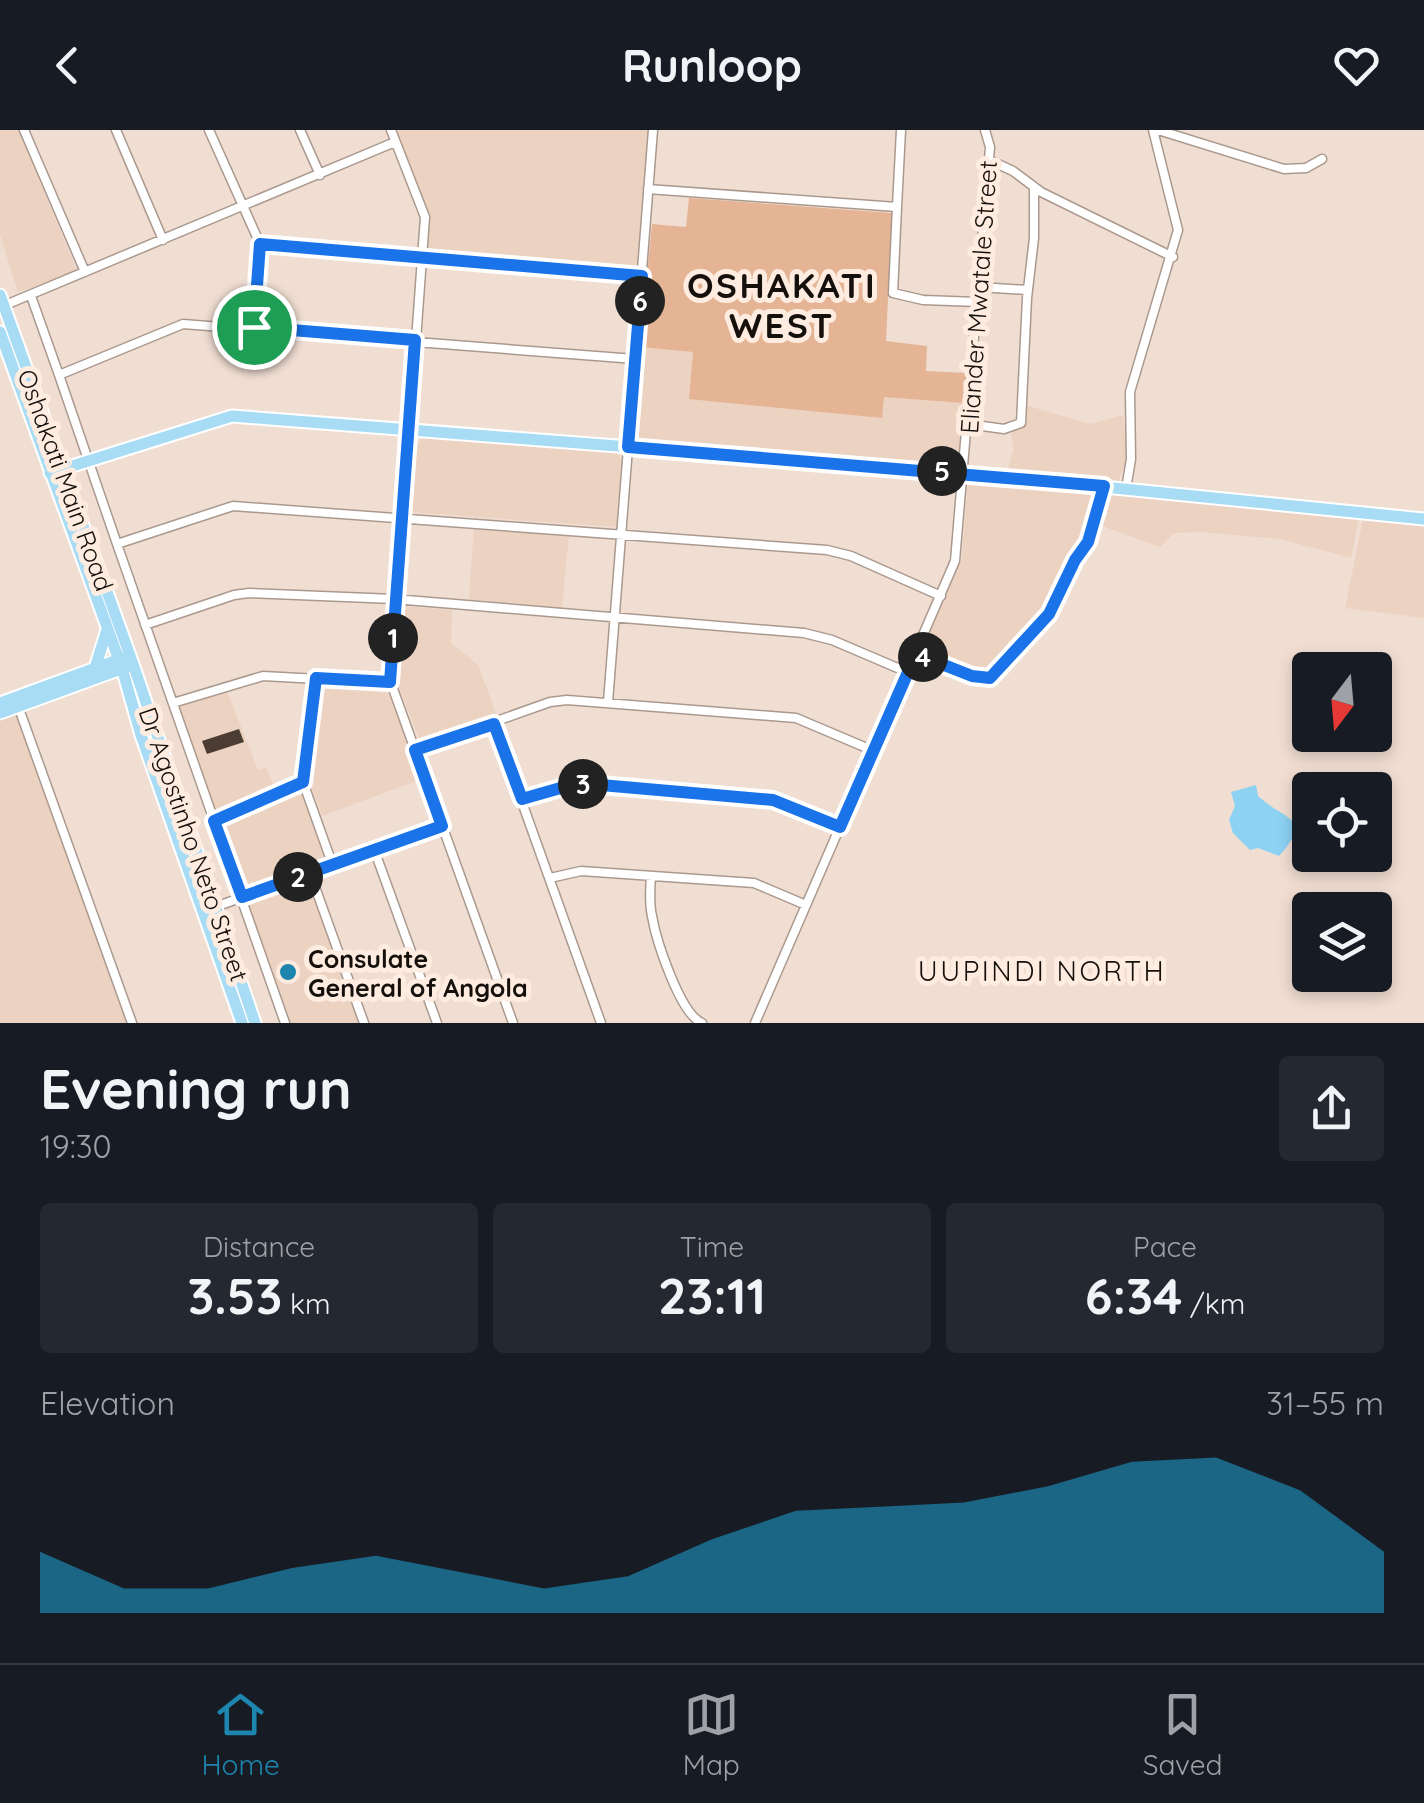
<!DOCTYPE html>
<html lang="en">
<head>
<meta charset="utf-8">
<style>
	:root { --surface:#171b24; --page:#242831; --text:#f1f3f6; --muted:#9ea1a6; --line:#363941; --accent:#1d85ae }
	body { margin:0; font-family:Quicksand,sans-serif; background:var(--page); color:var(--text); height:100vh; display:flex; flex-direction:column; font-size:38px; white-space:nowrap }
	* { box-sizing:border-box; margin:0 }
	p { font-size:32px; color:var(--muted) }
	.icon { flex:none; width:55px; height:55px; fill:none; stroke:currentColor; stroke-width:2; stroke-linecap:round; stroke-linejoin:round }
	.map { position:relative; height:893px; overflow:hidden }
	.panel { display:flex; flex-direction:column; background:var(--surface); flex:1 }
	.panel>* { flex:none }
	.needle { width:65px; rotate:196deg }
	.buttons { position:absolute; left:1292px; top:522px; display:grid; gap:20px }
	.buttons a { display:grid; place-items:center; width:100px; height:100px; border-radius:10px; background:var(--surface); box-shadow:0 5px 15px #0003; font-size:50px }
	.pin { position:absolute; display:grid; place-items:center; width:85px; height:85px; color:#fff; margin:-42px; border:5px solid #fff; border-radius:50%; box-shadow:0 2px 10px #0007 }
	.km { position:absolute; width:50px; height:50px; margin:-25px; border-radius:50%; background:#222; color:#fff; font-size:28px; line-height:50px; text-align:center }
	.round { display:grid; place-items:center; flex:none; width:105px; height:105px; border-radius:10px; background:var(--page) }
	.summary { display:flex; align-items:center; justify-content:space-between; height:170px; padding:0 40px }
	h1 { font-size:55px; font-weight:700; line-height:75px }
	.stats { display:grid; grid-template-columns:repeat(3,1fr); gap:15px; height:170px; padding:10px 40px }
	.stats div { display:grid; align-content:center; border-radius:10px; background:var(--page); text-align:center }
	.stats b { font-size:50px; font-weight:700 }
	.stats small { font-size:28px; font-weight:400 }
	.stats p { font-size:28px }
	.chart { height:280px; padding:20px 40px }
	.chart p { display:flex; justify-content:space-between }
	.chart svg { width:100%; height:180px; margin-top:10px; fill:var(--accent); opacity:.7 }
	header { display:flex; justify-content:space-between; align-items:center; height:130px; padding:0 40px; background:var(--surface); font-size:45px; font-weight:700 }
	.tab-bar { display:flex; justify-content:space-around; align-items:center; height:140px; border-top:2px solid var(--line); background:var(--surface); font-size:28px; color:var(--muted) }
	.tab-bar a { display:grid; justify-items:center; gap:5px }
	.tab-bar .active { color:var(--accent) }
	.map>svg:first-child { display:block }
	.built { fill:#ebd2c1 }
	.green { fill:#e4b495 }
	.water { fill:#8dd1f3 }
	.building { fill:#4b3d33 }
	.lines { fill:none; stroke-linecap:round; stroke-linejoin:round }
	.street-casing { stroke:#aa998e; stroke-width:11 }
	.primary-casing { stroke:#fff; stroke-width:15 }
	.street { stroke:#fff; stroke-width:8 }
	.primary { stroke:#a7dcf4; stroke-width:11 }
	.route-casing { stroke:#fff; stroke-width:20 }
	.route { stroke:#1a73e8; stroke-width:12 }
	.poi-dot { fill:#1d85ae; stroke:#feece0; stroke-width:4 }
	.labels { text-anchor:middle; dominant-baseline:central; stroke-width:10; stroke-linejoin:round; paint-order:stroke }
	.street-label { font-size:25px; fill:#16100c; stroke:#feece0 }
	.poi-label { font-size:25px; font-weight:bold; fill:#16100c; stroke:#feece0; text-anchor:start }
	.neighbourhood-label { font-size:28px; letter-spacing:2.5px; fill:#16100c; stroke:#feece0 }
	.district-label { font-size:35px; font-weight:bold; letter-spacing:2.5px; fill:#16100c; stroke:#feece0 }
</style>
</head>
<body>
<header><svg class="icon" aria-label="back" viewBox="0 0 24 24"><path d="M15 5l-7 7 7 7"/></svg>Runloop<svg class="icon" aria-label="heart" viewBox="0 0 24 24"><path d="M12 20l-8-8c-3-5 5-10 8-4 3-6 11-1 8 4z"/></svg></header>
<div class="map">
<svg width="1424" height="893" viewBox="0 0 1424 893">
	<rect width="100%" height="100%" fill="#f1ded3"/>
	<!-- built -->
	<path class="built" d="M0,0H18L77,141L18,162L0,105Z
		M391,0H653L642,146L422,129L425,87Z
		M640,217L693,222L689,268L881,288L883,266L963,273L958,332L954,337L634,313Z
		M1025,275L1091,294L1123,285L1128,327L1117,354L1007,342L1014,319L1011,304L1024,293Z
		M423,308L617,323L621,329L617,393L615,397L410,382L407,379L414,319Z
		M968,350L1096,364L1085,409L1073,424L1038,498L990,548L920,525L962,429Z
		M1102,362L1178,369L1359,388L1351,428L1280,409L1200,402L1174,403L1160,417L1094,393Z
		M1363,389L1424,396V488L1345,478Z
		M474,397L569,404L562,478L469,469Z
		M403,476L452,480L451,513L478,535L496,583L420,612L396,549Z
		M321,554L383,557L392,569L419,650L322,686L310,653Z
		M227,561L258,640L266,638L277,663L217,686L178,578Z
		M18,577L132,893H0V583Z
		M297,663L303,666L325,729L323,735L242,760L219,694Z
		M308,747L359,893H289L245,769Z"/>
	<!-- green -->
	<path class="green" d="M689,68L892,83L886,211L927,216L926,241L966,243L963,273L884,267L882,288L689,269L693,222L640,217L652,94L686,97Z"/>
	<!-- water -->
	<path class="water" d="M1256,655L1258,666C1284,690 1314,687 1279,726L1258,718L1250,720L1233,703L1229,690L1235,676L1231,662Z"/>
	<!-- building -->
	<path class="building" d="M239,599L244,612L207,624L202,611Z"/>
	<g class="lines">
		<defs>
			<path id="street" d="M24,0L85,142
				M116,0L163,110
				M209,0L260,114L642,146
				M300,0L320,45
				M391,0L425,87L391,553L513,893
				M1158,0L1284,39L1306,38L1322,29
				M989,30L1013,41L1041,62L1173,127
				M648,59L897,77L901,0
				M897,77L893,163L923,170L978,172
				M979,157L1028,160
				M31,166L59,245
				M3,176L395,12
				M254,197L260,114
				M635,229L183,194L59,245L117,414L233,376L827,420L851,426L941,466
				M968,294L1004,299L1021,293L1027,168L1034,108V57
				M1126,359L1131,329L1130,262L1178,100L1153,0
				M117,414L285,893
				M145,495L234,465L249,463L394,469L804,503L832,510L907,542
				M915,524L979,548L994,545L1049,484L1075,430L1088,413L1104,357
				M608,572L653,0
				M17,573L132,893
				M173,573L263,546L391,553
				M494,594L601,893
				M415,620L550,572L567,570L796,588L874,621
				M303,652L333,736
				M522,669L578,653L773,670L840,697
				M215,691L303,652L317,548
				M375,722L437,893
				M651,746C650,759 649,773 652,786C656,810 680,884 702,893
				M550,748L581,741L754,753L806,775
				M215,777L310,743
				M364,893L310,743L442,696
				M755,893L955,431L990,17L985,0"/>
			<path id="primary" d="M0,165L133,534L255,893
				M0,202L122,538L141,605L242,893
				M50,343L232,286L964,343L1424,389
				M95,538L107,500
				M0,573L123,528
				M0,583L129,536"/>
		</defs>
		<!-- street casing -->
		<use href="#street" class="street-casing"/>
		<!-- primary casing -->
		<use href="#primary" class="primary-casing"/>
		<!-- street -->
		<use href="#street" class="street"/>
		<!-- primary -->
		<use href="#primary" class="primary"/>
	</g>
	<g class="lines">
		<defs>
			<path id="route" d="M260,114L642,146L628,317L1104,356L1088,412L1075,430L1049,484L990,548L972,546L916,524L840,697L773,670L578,653L522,669L494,594L415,620L442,696L242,767L214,691L303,652L316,548L390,552L415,210L254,197Z"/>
		</defs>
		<!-- route casing -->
		<use href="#route" class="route-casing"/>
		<!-- route -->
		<use href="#route" class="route"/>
	</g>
	<!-- markers -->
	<circle class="poi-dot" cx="288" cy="842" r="10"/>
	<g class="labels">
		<!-- street labels -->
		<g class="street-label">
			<text transform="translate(978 167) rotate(-86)">Eliander Mwatale Street</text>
			<text transform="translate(66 350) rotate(70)">Oshakati Main Road</text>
			<text transform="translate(194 714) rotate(71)">Dr Agostinho Neto Street</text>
		</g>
		<!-- poi labels -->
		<g class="poi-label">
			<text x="308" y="828">Consulate<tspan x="308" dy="29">General of Angola</tspan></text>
		</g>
		<!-- neighbourhood labels -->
		<g class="neighbourhood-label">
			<text x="1042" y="840">UUPINDI NORTH</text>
		</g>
		<!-- district labels -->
		<g class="district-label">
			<text x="782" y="155">OSHAKATI<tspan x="782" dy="40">WEST</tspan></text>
		</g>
	</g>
</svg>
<div class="buttons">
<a><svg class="needle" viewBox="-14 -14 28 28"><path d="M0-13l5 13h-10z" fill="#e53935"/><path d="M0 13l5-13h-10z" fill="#9ea1a6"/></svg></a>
<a><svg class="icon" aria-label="locate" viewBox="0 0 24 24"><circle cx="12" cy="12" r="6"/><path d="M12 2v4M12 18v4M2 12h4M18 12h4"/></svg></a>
<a><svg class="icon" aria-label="layers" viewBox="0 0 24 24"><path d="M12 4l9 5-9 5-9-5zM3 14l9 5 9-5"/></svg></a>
</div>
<div class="pin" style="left:254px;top:197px;background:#1e9e55"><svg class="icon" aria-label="arrive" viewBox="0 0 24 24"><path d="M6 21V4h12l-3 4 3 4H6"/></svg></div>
<b class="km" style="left:393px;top:508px">1</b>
<b class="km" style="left:298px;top:747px">2</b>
<b class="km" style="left:583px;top:654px">3</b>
<b class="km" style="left:923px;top:527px">4</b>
<b class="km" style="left:942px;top:341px">5</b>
<b class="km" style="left:640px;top:171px">6</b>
</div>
<section class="panel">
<div class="summary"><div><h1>Evening run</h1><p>19:30</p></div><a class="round"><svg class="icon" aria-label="share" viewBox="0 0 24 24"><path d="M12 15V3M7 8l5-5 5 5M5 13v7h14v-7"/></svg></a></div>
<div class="stats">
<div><p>Distance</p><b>3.53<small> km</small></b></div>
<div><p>Time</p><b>23:11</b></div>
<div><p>Pace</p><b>6:34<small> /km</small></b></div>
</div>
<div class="chart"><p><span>Elevation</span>31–55 m</p>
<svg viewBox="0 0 160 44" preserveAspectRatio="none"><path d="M0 44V29L10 38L20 38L30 33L40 30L50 34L60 38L70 35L80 26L90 19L100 18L110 17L120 13L130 7L140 6L150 14L160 29V44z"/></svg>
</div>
</section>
<nav class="tab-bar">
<a class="active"><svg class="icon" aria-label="home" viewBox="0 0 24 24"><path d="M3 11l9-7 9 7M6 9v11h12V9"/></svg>Home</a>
<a><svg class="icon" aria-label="map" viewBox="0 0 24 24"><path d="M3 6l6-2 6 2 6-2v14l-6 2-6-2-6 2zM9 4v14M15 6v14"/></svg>Map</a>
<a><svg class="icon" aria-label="saved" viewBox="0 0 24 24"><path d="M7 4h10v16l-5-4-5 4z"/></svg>Saved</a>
</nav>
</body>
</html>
